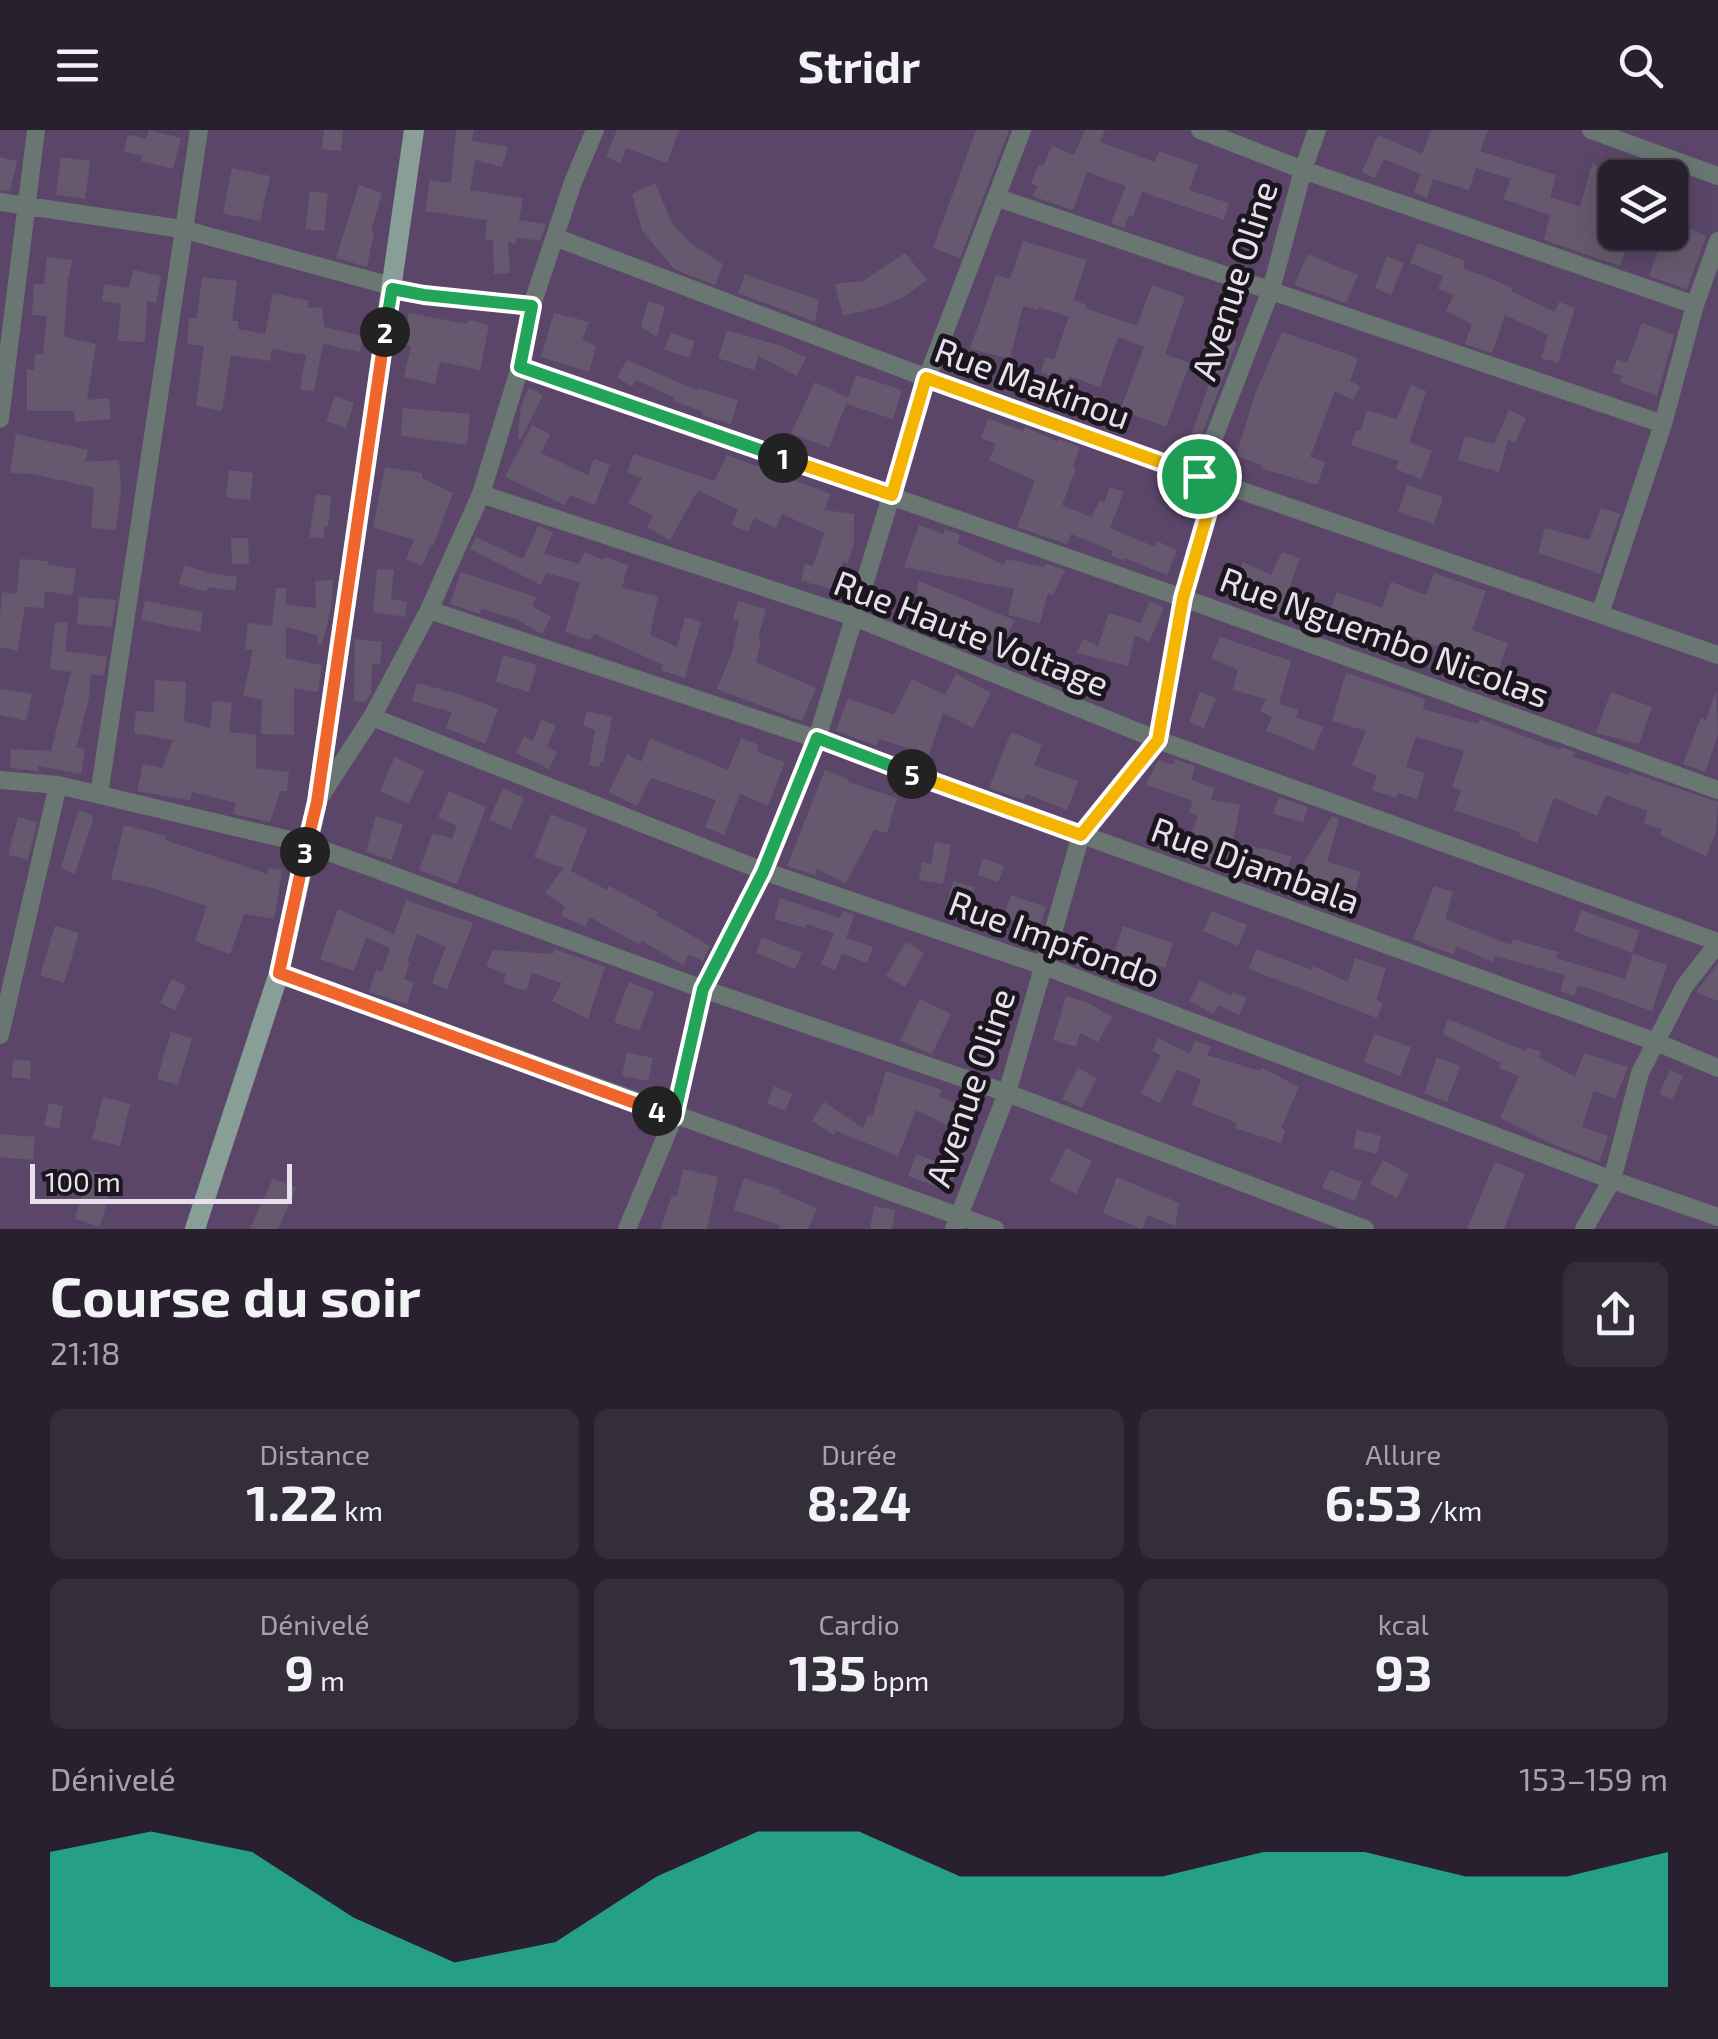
<!DOCTYPE html>
<html lang="fr">
<head>
<meta charset="utf-8">
<style>
	:root { --surface:#28202e; --page:#342d3a; --text:#f1f3f6; --muted:#a5a3aa; --line:#443e4a; --accent:#24d5af }
	body { margin:0; font-family:"Exo 2",sans-serif; background:var(--page); color:var(--text); height:100vh; display:flex; flex-direction:column; font-size:38px; white-space:nowrap }
	* { box-sizing:border-box; margin:0 }
	p { font-size:32px; color:var(--muted) }
	.icon { flex:none; width:55px; height:55px; fill:none; stroke:currentColor; stroke-width:2; stroke-linecap:round; stroke-linejoin:round }
	.map { position:relative; height:1099px; overflow:hidden }
	.details { display:flex; flex-direction:column; background:var(--surface); flex:1 }
	.details>* { flex:none }
	.fabs { position:absolute; left:1598px; top:30px; display:grid; gap:20px }
	.fabs a { display:grid; place-items:center; width:90px; height:90px; border-radius:15px; background:var(--surface); box-shadow:0 5px 25px #0003,0 0 0 2px var(--line); font-size:50px }
	.scale { position:absolute; left:30px; bottom:25px; width:262px; box-sizing:border-box; padding-left:10px; border:5px solid #e8e1ed; border-top:0; font-size:28px; line-height:35px; white-space:nowrap; color:#e8e1ed; -webkit-text-stroke:8px #1b161e; paint-order:stroke }
	.pin { position:absolute; display:grid; place-items:center; width:85px; height:85px; color:#fff; margin:-42px; border:5px solid #fff; border-radius:50%; box-shadow:0 2px 10px #0007 }
	.km { position:absolute; width:50px; height:50px; margin:-25px; border-radius:50%; background:#222; color:#fff; font-size:28px; line-height:50px; text-align:center }
	.round { display:grid; place-items:center; flex:none; width:105px; height:105px; border-radius:15px; background:var(--page) }
	.summary { display:flex; align-items:center; justify-content:space-between; height:170px; padding:0 50px }
	h1 { font-size:55px; font-weight:700; line-height:75px }
	.stats { display:grid; grid-template-columns:repeat(3,1fr); gap:15px; height:170px; padding:10px 50px }
	.stats div { display:grid; align-content:center; border-radius:15px; background:var(--page); text-align:center }
	.stats b { font-size:50px; font-weight:700 }
	.stats small { font-size:28px; font-weight:400 }
	.stats p { font-size:28px }
	.chart { height:280px; padding:20px 50px }
	.chart p { display:flex; justify-content:space-between }
	.chart svg { width:100%; height:180px; margin-top:10px; fill:var(--accent); opacity:.7 }
	header { display:flex; justify-content:space-between; align-items:center; height:130px; padding:0 50px; background:var(--surface); font-size:45px; font-weight:700 }
	.map>svg:first-child { display:block }
	.green { fill:#5b4669; fill-rule:evenodd }
	.building { fill:#66596f }
	.lines { fill:none; stroke-linecap:round; stroke-linejoin:round }
	.street { stroke:#697672; stroke-width:18 }
	.secondary { stroke:#899e97; stroke-width:20 }
	.split-1-casing { stroke:#fff; stroke-width:20 }
	.split-2-casing { stroke:#fff; stroke-width:20 }
	.split-3-casing { stroke:#fff; stroke-width:20 }
	.split-4-casing { stroke:#fff; stroke-width:20 }
	.split-5-casing { stroke:#fff; stroke-width:20 }
	.split-6-casing { stroke:#fff; stroke-width:20 }
	.split-1 { stroke:#f5b400; stroke-width:12 }
	.split-2 { stroke:#22a559; stroke-width:12 }
	.split-3 { stroke:#f0652b; stroke-width:12 }
	.split-4 { stroke:#f0652b; stroke-width:12 }
	.split-5 { stroke:#22a559; stroke-width:12 }
	.split-6 { stroke:#f5b400; stroke-width:12 }
	.labels { text-anchor:middle; dominant-baseline:central; stroke-width:10; stroke-linejoin:round; paint-order:stroke }
	.street-label { font-size:35px; fill:#e8e1ed; stroke:#1b161e }
</style>
</head>
<body>
<header><svg class="icon" aria-label="menu" viewBox="0 0 24 24"><path d="M4 6h16M4 12h16M4 18h16"/></svg>Stridr<svg class="icon" aria-label="search" viewBox="0 0 24 24"><circle cx="10" cy="10" r="6"/><path d="M15 15l6 6"/></svg></header>
<div class="map">
<svg width="1718" height="1099" viewBox="0 0 1718 1099">
	<rect width="100%" height="100%" fill="#362b3e"/>
	<!-- green -->
	<path class="green" d="M0,0H1718V1099H0ZM1615,48H1670V102H1615Z"/>
	<!-- building -->
	<path class="building" d="M149,0L181,8L173,39L141,31L142,26L124,22L128,5L146,9Z
		M324,0H343L341,21L322,19Z
		M456,0H474L472,11L508,17L502,37L475,30L470,60L523,68L519,90L546,94L540,111L517,107L516,114L508,112L510,143L494,144L493,110L485,109L487,90L425,81L430,50L451,53Z
		M617,0H679L667,33L626,18L621,33L606,27Z
		M976,0H1009L960,128L933,118Z
		M1085,0H1105L1100,12L1155,32L1159,21L1198,35L1189,60L1229,73L1224,90L1142,62L1133,86L1129,85L1124,98L1111,93L1126,56L1087,42L1073,80L1032,66L1038,56L1031,54L1038,35L1043,36L1052,16L1074,25Z
		M1431,0H1488L1480,21L1556,45L1550,67L1580,77L1592,34L1615,41V67L1605,102H1632L1620,136L1544,110L1550,85L1503,69L1511,49L1476,38L1469,60L1433,49L1427,68L1414,63L1420,44L1384,29L1375,48L1362,42L1378,5L1422,24Z
		M0,27L17,31L10,61L0,60Z
		M61,27L90,31L85,69L56,65Z
		M232,38L270,46L260,91L223,83Z
		M655,53L672,93L690,113L723,134L715,155L674,139L642,100L632,64Z
		M359,55L382,63L371,101L374,102L367,137L336,128Z
		M310,61L328,63L324,101L305,99Z
		M1684,96L1706,106L1687,159L1649,146L1664,104L1678,110Z
		M1023,111L1087,130L1073,170L1087,175L1085,178L1137,196L1152,155L1185,167L1165,224L1190,233L1166,297L1120,280L1144,217L1118,207L1100,257L1069,246L1068,250L1041,243L1045,227L1054,230L1069,187L1038,177V180L1023,176L1010,229L970,219L996,145L1010,149Z
		M1418,113L1465,131L1463,138L1513,158L1511,161L1555,182L1559,172L1575,178L1558,233L1541,228L1548,205L1505,185L1492,223L1465,214L1472,194L1446,181L1454,165L1438,159L1443,146L1410,133Z
		M905,123L927,150L904,167L880,177L843,186L835,154L863,151Z
		M1308,124L1358,145L1346,173L1294,155Z
		M1387,126L1404,133L1391,165L1375,158Z
		M47,127L73,130L68,149L64,207L96,214L87,270L109,268L111,289L75,292L74,281H27V239L34,240L35,224H43L47,186L32,185L34,154H44Z
		M133,140L161,146L156,173L147,171L145,212L118,211L121,174L102,171L104,154L129,158Z
		M745,144L819,170L815,192L738,163Z
		M202,147L237,151L232,191H238V199L265,204L273,163L309,171L308,178L322,177L324,197L363,206L360,222L323,214L314,261L300,259L306,225L272,219L270,231L231,225L222,281L196,276L204,216L187,214L189,188H197Z
		M648,171L665,176L657,207L641,197Z
		M409,183L467,194L468,190L489,195L480,240L440,232L435,254L404,247L411,216L401,214Z
		M554,183L589,192L582,210L596,216L589,242L541,227Z
		M1642,193L1674,205L1657,266L1620,252L1622,246L1612,242L1617,229L1627,233Z
		M727,200L784,217L806,227L797,246L758,226L754,240L718,228Z
		M1282,202L1358,228L1350,251L1360,256L1353,270L1335,261L1310,327L1325,332L1317,355L1261,338L1262,335L1236,326L1255,264Z
		M671,203L695,211L689,228L664,219Z
		M1229,209L1237,212L1201,306L1192,303L1212,246L1214,247Z
		M627,230L698,261V258L738,270L731,294L702,285L703,282L674,271L675,268L636,250L632,257L617,247Z
		M856,245L902,260L893,289L846,274L829,318L791,303L815,252L848,268Z
		M1411,255L1426,261L1409,312L1432,321L1421,349L1396,339L1399,331L1351,315L1356,300L1361,301L1367,280L1397,289Z
		M529,258L543,265L521,309L518,308L521,276Z
		M335,266L354,273L346,298L326,291Z
		M403,278L470,284L467,315L401,306Z
		M1509,280L1526,288L1515,313L1508,310L1499,342L1458,330L1465,306L1494,314Z
		M988,289L1023,301L1025,297L1058,312L1059,309L1080,317L1073,337L1076,338L1062,375L1091,387L1100,370L1104,373L1110,357L1124,362L1110,398L1155,417L1157,411L1177,420L1167,445L1124,428L1123,431L1111,425L1113,421L1071,404L1067,414L1017,397L1035,351L989,330L996,314L981,308Z
		M532,295L550,304L541,323L588,345L594,329L610,335L595,375L570,365L565,375L505,347Z
		M16,304L88,320L85,332L119,330L121,359L116,400L91,398L94,358L33,344L10,343Z
		M634,324L714,351L727,325L831,364L824,380L854,384V414L848,433L843,431L837,460L801,451L805,434L813,436L824,403L782,384L776,398L754,388L748,402L732,395L738,380L698,360L670,410L647,397L653,386L628,373L642,348L627,342Z
		M385,337L422,343V348L453,363L433,416L431,415L422,436L406,429L414,410L373,397Z
		M229,340L253,343L250,370L226,367Z
		M1407,355L1443,367L1434,394L1398,382Z
		M316,364L331,366L328,397L325,396L323,409L309,407Z
		M1601,378L1620,384L1600,444L1538,423L1545,398L1589,410Z
		M919,395L943,404L945,399L960,405L957,413L1004,435L1006,429L1044,437L1046,434L1065,440L1053,465L1048,463L1040,493L1008,485L1014,459L904,437Z
		M538,396L553,402L544,424L579,434L585,422L603,430L604,427L628,435L622,458L658,466L650,505L677,517L685,487L701,492L685,548L661,540L663,535L595,504L590,510L565,502L580,452L546,443L541,455L470,419L476,407L523,429Z
		M231,408H248L249,434H232Z
		M1282,422L1300,428L1285,469L1313,479L1307,496L1281,486L1280,489L1227,468L1243,432L1271,445Z
		M20,429L48,431V435L76,439L72,465L45,461L44,478L25,477L17,521L0,517V486L2,462L17,464Z
		M185,435L209,443L237,447L235,461L208,457L207,462L179,454Z
		M377,439L394,440L391,469L407,472L405,487L373,482Z
		M461,442L536,467L532,476L551,487L542,504L514,488L481,479L480,484L450,474Z
		M1434,443L1486,461L1472,500L1508,513L1490,564L1464,555L1473,529L1404,504L1396,528L1359,515L1367,491L1331,478L1337,462L1382,478L1391,452L1426,465Z
		M333,450L331,478L322,515H318V505L286,497V528L322,535L318,562L294,558V605L261,604L262,570L243,566L253,520L245,519L248,493L272,496L276,458H286V475L316,478L315,451Z
		M919,451L1014,490L1000,525L935,500L940,487L913,482Z
		M79,467L116,470L112,497L77,494Z
		M145,471L203,482L200,502L141,490Z
		M738,471L766,479L758,509H761L756,532L816,558L802,591L717,559L732,522L739,491L733,489Z
		M1150,471L1164,478L1149,512L1135,505L1128,536L1077,523L1083,509L1098,516L1109,483L1140,493Z
		M55,492L68,493L65,521L107,527L104,546L91,544L89,568L76,618L85,619L81,644L38,636V641L10,638L11,619L51,621L71,542L50,539Z
		M1220,507L1291,531L1279,574L1298,580L1296,587L1323,597L1314,620L1266,601L1272,587L1260,581L1266,569L1233,560L1238,540L1211,528Z
		M355,509L382,512L380,534H372L371,562L366,572L354,571Z
		M503,525L537,535L529,562L496,552Z
		M1346,543L1425,569L1423,579L1478,594L1480,589L1560,620L1561,617L1575,622L1573,627L1628,645L1629,642L1718,672L1716,702L1706,726L1660,705L1662,699L1644,694L1647,681L1606,665L1597,686L1554,668L1537,713L1520,706L1521,703L1454,680L1461,660L1452,657L1464,621L1416,607L1406,637L1425,643L1417,669L1398,663L1396,668L1372,660L1377,646L1352,635L1366,601L1332,591Z
		M956,544L991,563L973,598L943,583L929,625L879,609L877,616L836,601L848,568L894,585L912,549L945,565Z
		M155,550L186,552L184,591L210,598L213,571L232,573L229,602L256,605V638L289,642L287,661H280L270,692L233,684L236,673L192,662L190,670L137,661L143,634L162,638L173,610L134,603L136,581L154,582Z
		M417,553L459,564L498,579L485,614L446,598L452,582L412,571Z
		M0,559L32,564L26,591L0,585Z
		M1716,560L1718,605L1705,642L1683,634L1701,588L1706,590Z
		M1200,562L1216,568L1204,598L1189,592Z
		M1611,562L1652,577L1639,614L1596,603Z
		M587,581L612,587L603,633H600L599,637L589,635L595,600L583,596Z
		M541,590L556,595L547,617L557,622L549,639L516,623L524,606L533,611Z
		M1011,602L1042,615L1034,635L1078,651L1067,680L1026,664L1024,670L989,658Z
		M650,608L728,640L741,608L759,615L757,622L785,632L768,676L740,664L724,705L705,697L716,670L651,648L637,676L609,662L627,624L641,632Z
		M395,627L424,641L409,674L380,661Z
		M1175,629L1195,636L1191,650L1215,658L1211,670L1240,675L1233,711L1292,726L1287,741L1274,736L1271,748L1221,737L1219,741L1182,727L1198,686L1189,682L1193,671L1146,655L1158,630L1173,635Z
		M825,640L849,650L848,652L897,668L887,703L874,700L846,753L817,739L815,745L787,736Z
		M503,658L524,668L511,699L489,690Z
		M449,661L486,677L457,754L419,740L433,703L452,709L457,696L438,687Z
		M1279,667L1308,677L1303,693L1273,683Z
		M78,681L91,684L93,690L75,744L61,738Z
		M551,684L587,699L571,741L607,760L609,756L658,782L656,785L710,816L703,831L689,825L683,835L642,811L640,815L590,787L585,797L561,785L565,777L545,763L563,738L534,727Z
		M376,686L403,694L392,730L366,722Z
		M1332,686L1339,689L1327,732L1361,742L1347,787L1328,780L1334,760L1296,745Z
		M18,687L37,692L28,730L8,725Z
		M124,695L166,706L165,710L268,744L269,738L282,740L274,789L244,784L230,824L195,811L207,776L153,758L111,749Z
		M935,712L951,715L943,754L919,750L922,732L931,734Z
		M983,728L1004,736L998,752L978,745Z
		M953,751L975,757L968,783L946,776Z
		M1434,756L1453,762L1445,789L1511,815L1513,809L1558,822L1556,828L1625,849L1633,824L1667,835L1652,881L1578,855L1574,866L1560,861L1565,845L1495,826L1493,832L1456,816L1454,825L1413,809Z
		M1011,765L1046,777L1039,799L1003,787Z
		M780,768L840,788L843,781L854,785L846,808L873,817L867,833L842,823L835,840L821,834L834,803L806,794V798L774,789Z
		M406,770L473,793L447,859L432,853L446,817L417,804L407,832L410,833L404,849L414,852L407,874L369,862L376,840L382,842L390,818L366,808L354,841L320,829L338,779L394,804Z
		M1581,780L1640,801L1632,823L1574,801Z
		M1212,781L1247,795L1238,816L1203,801Z
		M55,796L79,803L64,853L40,845Z
		M1123,796L1173,813L1165,838L1134,827L1125,853L1106,846Z
		M762,807L802,823L795,839L756,823Z
		M906,812L924,823L905,857L886,846Z
		M554,819L605,837L588,889L552,871L562,853L532,843L526,861L503,853L506,844L486,836L493,820L553,824Z
		M1256,819L1312,840L1313,836L1348,852L1355,828L1386,838L1376,870L1383,873L1377,888L1249,839Z
		M1718,833V871L1696,862Z
		M172,849L186,856L175,880L160,873Z
		M1200,850L1232,866L1233,862L1247,868L1239,885L1218,875L1214,884L1189,871Z
		M629,852L654,862L639,901L614,892Z
		M1003,863L1017,867L1010,892L996,888Z
		M1066,866L1088,873L1112,887L1098,912L1080,903L1076,917L1053,910Z
		M920,869L951,884L932,924L900,911Z
		M1448,889L1526,921L1527,917L1541,922L1539,927L1575,947L1584,923L1628,937L1615,969L1594,961L1582,997L1608,1006L1599,1032L1552,1014L1500,988L1519,946L1499,938L1501,933L1443,904Z
		M171,902L192,908L178,955L157,949Z
		M1374,904L1411,917L1400,946L1364,932Z
		M1158,908L1190,924L1195,911L1211,917L1207,925L1260,941L1262,938L1299,957L1281,998L1285,1000L1281,1013L1235,998L1237,993L1192,975L1201,949L1177,940L1160,973L1141,963L1161,925L1152,921Z
		M627,922L653,928L648,951L622,946Z
		M1437,927L1460,936L1447,972L1424,963Z
		M13,929L31,931L30,949L12,947Z
		M1078,938L1097,948L1082,978L1062,969Z
		M1670,940L1683,946L1672,970L1659,964Z
		M886,941L942,960L939,966L978,983L967,1010L947,1001L949,996L916,980L898,1026L836,1001L834,1005L812,991L824,972L863,998L868,985L872,987Z
		M774,956L792,964L785,981L767,973Z
		M103,967L130,974L120,1016L92,1009Z
		M49,973L63,976L59,999L44,996Z
		M1357,1000L1381,1006L1377,1024L1353,1018Z
		M0,1004L35,1007L33,1030L0,1027Z
		M1066,1018L1092,1031L1076,1064L1050,1051Z
		M916,1024L957,1039L949,1061L908,1046Z
		M1383,1030L1409,1044L1397,1068L1370,1054Z
		M1495,1032L1525,1044L1504,1099H1467Z
		M683,1039L718,1047L707,1099H660L672,1066L677,1067Z
		M89,1040L114,1047L100,1097L75,1089Z
		M1330,1040L1362,1052L1355,1071L1322,1058Z
		M1117,1047L1179,1073L1175,1096L1148,1085L1142,1099L1103,1083Z
		M273,1048L296,1058L278,1099H250Z
		M744,1048L781,1060L780,1063L817,1078L808,1099H779L780,1095L734,1080Z
		M874,1076L895,1080L892,1099H870Z"/>
	<g class="lines">
		<!-- street -->
		<path class="street" d="M1200,0L1303,40L1695,175
			M1591,0L1718,46
			M998,68L1663,294
			M0,72L182,99L424,165L532,175
			M557,108L927,248L1199,346L1718,525
			M520,237L1183,468L1718,660
			M0,289L36,0
			M481,364L854,487L1158,610L1718,812
			M429,480L817,609L1656,912L1718,938
			M1600,484L1663,294L1695,175L1718,111
			M372,587L763,741L1044,836L1612,1050L1718,1087
			M0,650L58,655L307,714L703,859L1007,963L1365,1099
			M99,665L199,0
			M318,670L372,587L429,480L481,364L520,237L532,175L573,52L595,0
			M279,843L995,1099
			M0,905L58,655
			M627,1099L674,987L703,859L763,741L817,609L927,248L1022,0
			M954,1099L1007,963L1081,705L1158,610L1183,468L1213,368L1199,346L1271,160L1303,40L1317,0
			M1584,1099L1612,1050L1640,943L1684,857L1718,813"/>
		<!-- secondary -->
		<path class="secondary" d="M195,1099L279,843L317,672L414,0"/>
	</g>
	<g class="lines">
		<defs>
			<path id="split-1" d="M783,328L892,365L926,248L1199,346"/>
			<path id="split-2" d="M385,202L392,159L424,165L532,176L520,237L783,328"/>
			<path id="split-3" d="M305,722L317,672L385,202"/>
			<path id="split-4" d="M305,722L279,843L657,981"/>
			<path id="split-5" d="M657,981L674,987L703,859L763,742L817,608L912,644"/>
			<path id="split-6" d="M912,644L1081,705L1158,610L1183,468L1212,368L1199,346"/>
		</defs>
		<!-- split-1 casing -->
		<use href="#split-1" class="split-1-casing"/>
		<!-- split-2 casing -->
		<use href="#split-2" class="split-2-casing"/>
		<!-- split-3 casing -->
		<use href="#split-3" class="split-3-casing"/>
		<!-- split-4 casing -->
		<use href="#split-4" class="split-4-casing"/>
		<!-- split-5 casing -->
		<use href="#split-5" class="split-5-casing"/>
		<!-- split-6 casing -->
		<use href="#split-6" class="split-6-casing"/>
		<!-- split-1 -->
		<use href="#split-1" class="split-1"/>
		<!-- split-2 -->
		<use href="#split-2" class="split-2"/>
		<!-- split-3 -->
		<use href="#split-3" class="split-3"/>
		<!-- split-4 -->
		<use href="#split-4" class="split-4"/>
		<!-- split-5 -->
		<use href="#split-5" class="split-5"/>
		<!-- split-6 -->
		<use href="#split-6" class="split-6"/>
	</g>
	<g class="labels">
		<!-- street labels -->
		<g class="street-label">
			<text transform="translate(1233 150) rotate(-72)">Avenue Oline</text>
			<text transform="translate(1033 252) rotate(20)">Rue Makinou</text>
			<text transform="translate(972 502) rotate(21)">Rue Haute Voltage</text>
			<text transform="translate(1385 506) rotate(20)">Rue Nguembo Nicolas</text>
			<text transform="translate(1256 734) rotate(20)">Rue Djambala</text>
			<text transform="translate(1055 808) rotate(20)">Rue Impfondo</text>
			<text transform="translate(969 957) rotate(-71)">Avenue Oline</text>
		</g>
	</g>
</svg>
<div class="fabs">
<a><svg class="icon" aria-label="layers" viewBox="0 0 24 24"><path d="M12 4l9 5-9 5-9-5zM3 14l9 5 9-5"/></svg></a>
</div>
<div class="scale">100 m</div>
<div class="pin" style="left:1199px;top:346px;background:#1e9e55"><svg class="icon" aria-label="arrive" viewBox="0 0 24 24"><path d="M6 21V4h12l-3 4 3 4H6"/></svg></div>
<b class="km" style="left:783px;top:328px">1</b>
<b class="km" style="left:385px;top:202px">2</b>
<b class="km" style="left:305px;top:722px">3</b>
<b class="km" style="left:657px;top:981px">4</b>
<b class="km" style="left:912px;top:644px">5</b>
</div>
<section class="details">
<div class="summary"><div><h1>Course du soir</h1><p>21:18</p></div><a class="round"><svg class="icon" aria-label="share" viewBox="0 0 24 24"><path d="M12 15V3M7 8l5-5 5 5M5 13v7h14v-7"/></svg></a></div>
<div class="stats">
<div><p>Distance</p><b>1.22<small> km</small></b></div>
<div><p>Durée</p><b>8:24</b></div>
<div><p>Allure</p><b>6:53<small> /km</small></b></div>
</div>
<div class="stats">
<div><p>Dénivelé</p><b>9<small> m</small></b></div>
<div><p>Cardio</p><b>135<small> bpm</small></b></div>
<div><p>kcal</p><b>93</b></div>
</div>
<div class="chart"><p><span>Dénivelé</span>153–159 m</p>
<svg viewBox="0 0 160 44" preserveAspectRatio="none"><path d="M0 44V11L10 6L20 11L30 27L40 38L50 33L60 17L70 6L80 6L90 17L100 17L110 17L120 11L130 11L140 17L150 17L160 11V44z"/></svg>
</div>
</section>
</body>
</html>
